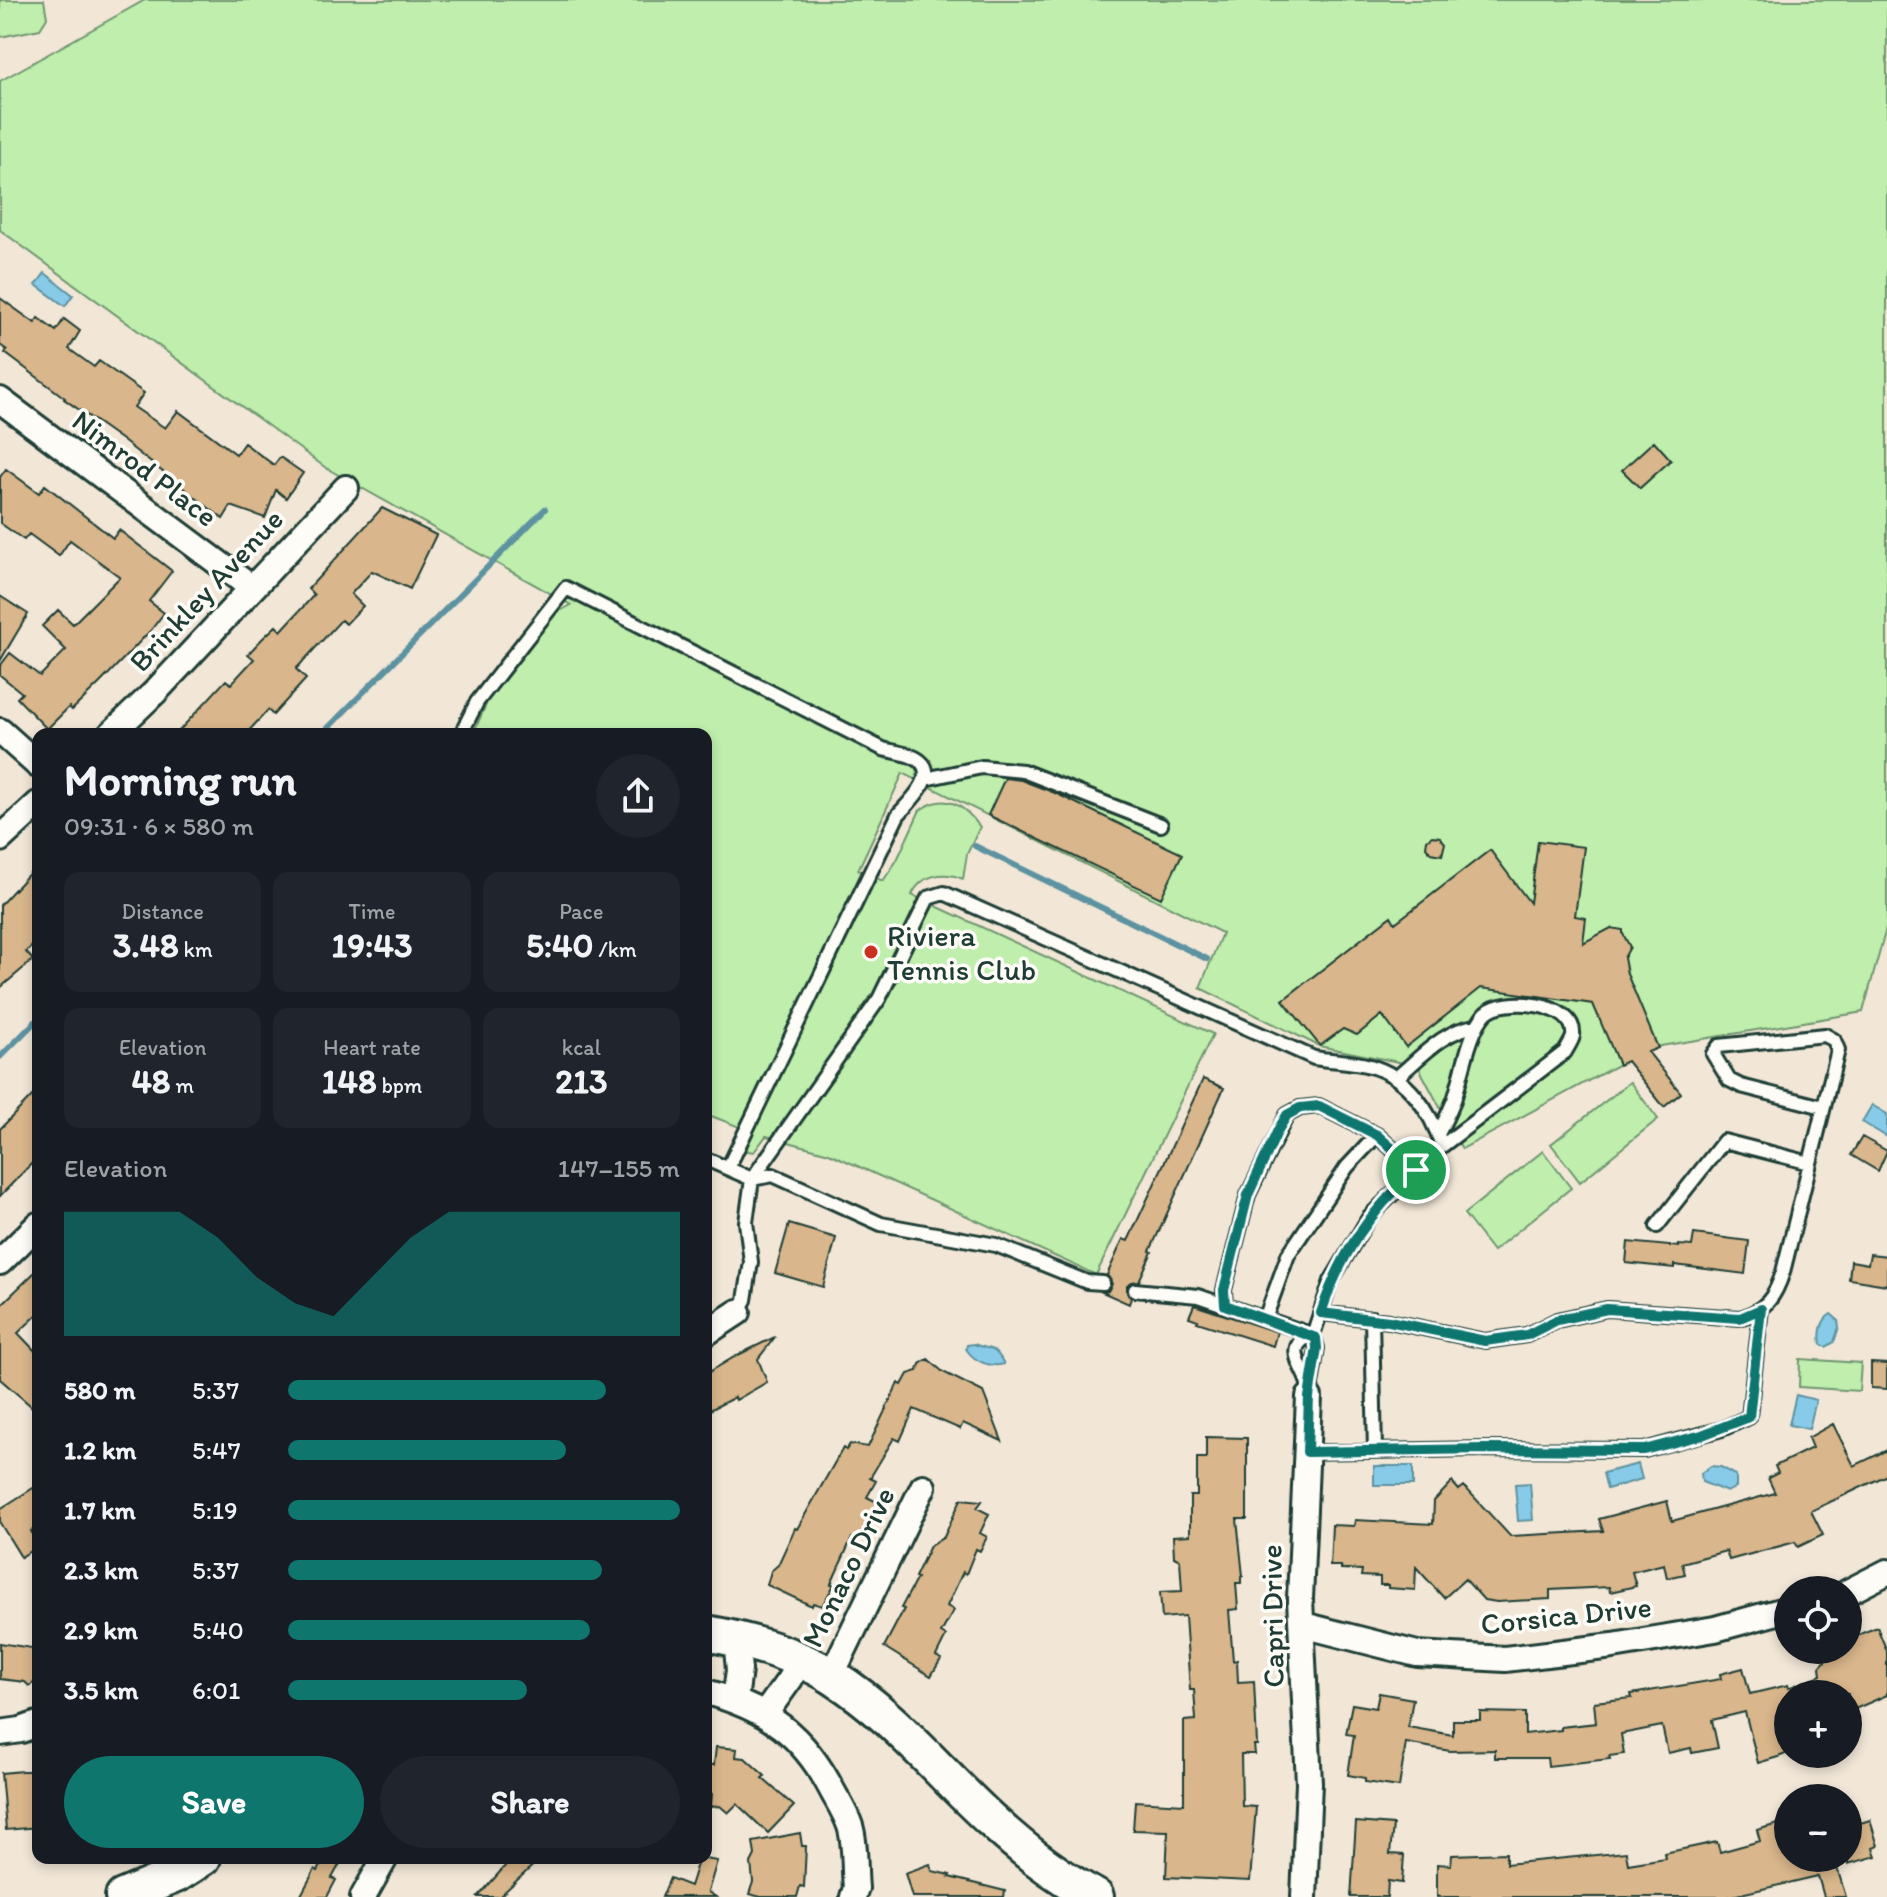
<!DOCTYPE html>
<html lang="en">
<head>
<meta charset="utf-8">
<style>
	:root { --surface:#171b24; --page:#20242c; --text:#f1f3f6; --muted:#9ea1a6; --accent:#0f766e }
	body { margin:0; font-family:Itim,sans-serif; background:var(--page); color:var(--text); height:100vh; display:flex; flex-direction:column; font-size:30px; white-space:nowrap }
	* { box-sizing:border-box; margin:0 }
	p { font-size:26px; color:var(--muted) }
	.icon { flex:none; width:44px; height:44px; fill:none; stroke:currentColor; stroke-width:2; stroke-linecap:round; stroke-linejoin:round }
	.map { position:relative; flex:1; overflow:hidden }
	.details { position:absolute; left:32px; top:728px; width:680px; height:1136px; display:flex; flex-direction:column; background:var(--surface); border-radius:16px; box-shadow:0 4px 12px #0003 }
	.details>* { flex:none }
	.controls { position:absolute; left:1774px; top:1576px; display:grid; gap:16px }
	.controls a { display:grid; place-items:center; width:88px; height:88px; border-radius:50%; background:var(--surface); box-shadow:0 4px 12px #0003; font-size:40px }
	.pin { position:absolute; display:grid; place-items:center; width:68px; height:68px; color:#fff; margin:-34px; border:4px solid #fff; border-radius:50%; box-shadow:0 2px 8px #0007 }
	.round { display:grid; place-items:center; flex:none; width:84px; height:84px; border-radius:42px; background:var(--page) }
	.head { display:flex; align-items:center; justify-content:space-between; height:136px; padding:0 32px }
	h1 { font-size:44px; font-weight:800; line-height:60px }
	.metrics { display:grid; grid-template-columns:repeat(3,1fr); gap:12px; height:136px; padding:8px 32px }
	.metrics div { display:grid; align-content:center; border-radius:16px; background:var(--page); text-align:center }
	.metrics b { font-size:34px; font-weight:800 }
	.metrics small { font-size:22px; font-weight:400 }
	.metrics p { font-size:22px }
	.chart { height:224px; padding:16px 32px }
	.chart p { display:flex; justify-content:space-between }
	.chart svg { width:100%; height:144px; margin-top:8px; fill:var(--accent); opacity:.7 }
	.action { display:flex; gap:16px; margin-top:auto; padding:16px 32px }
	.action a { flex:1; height:92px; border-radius:48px; background:var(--accent); color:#fff; font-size:32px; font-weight:800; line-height:92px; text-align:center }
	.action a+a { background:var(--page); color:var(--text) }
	ul { padding:0 32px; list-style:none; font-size:26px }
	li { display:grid; grid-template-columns:128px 96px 1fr; align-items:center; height:60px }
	li i { height:20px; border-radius:10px; background:var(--accent) }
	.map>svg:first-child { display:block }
	.green { fill:#bfeead; stroke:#6f9670; stroke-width:2 }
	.water { fill:#87cbe8; stroke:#5d92a0; stroke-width:2 }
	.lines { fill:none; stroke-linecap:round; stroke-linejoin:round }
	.stream { stroke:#5d92a0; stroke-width:6 }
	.building { fill:#d9b68b; stroke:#1f3d34; stroke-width:2 }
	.service-casing { stroke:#1f3d34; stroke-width:18 }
	.minor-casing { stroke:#1f3d34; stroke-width:30 }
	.secondary-casing { stroke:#1f3d34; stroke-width:40 }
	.service { stroke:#fdfcf7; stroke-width:12 }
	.minor { stroke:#fdfcf7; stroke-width:24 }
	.secondary { stroke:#fdfcf7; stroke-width:34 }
	.route-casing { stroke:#fff; stroke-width:16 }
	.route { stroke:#0f766e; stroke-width:10 }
	.poi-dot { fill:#c8321e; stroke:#fdfcf7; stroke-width:3 }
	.labels { text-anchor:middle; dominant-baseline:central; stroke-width:7; stroke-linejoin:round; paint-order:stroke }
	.street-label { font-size:30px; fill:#1f3d34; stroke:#fdfcf7 }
	.poi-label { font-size:30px; fill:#1f3d34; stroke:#fdfcf7; text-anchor:start }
</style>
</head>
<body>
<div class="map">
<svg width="1887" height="1897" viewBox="0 0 1887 1897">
	<rect width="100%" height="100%" fill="#f2e7d7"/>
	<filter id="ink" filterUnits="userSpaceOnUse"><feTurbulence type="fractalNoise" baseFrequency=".0125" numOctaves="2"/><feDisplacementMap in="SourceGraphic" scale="16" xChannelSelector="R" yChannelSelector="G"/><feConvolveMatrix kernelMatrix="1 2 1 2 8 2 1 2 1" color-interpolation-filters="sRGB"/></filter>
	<g filter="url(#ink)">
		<!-- green -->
		<path class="green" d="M0,0H44L47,18L40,29L0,37Z
			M145,0H1887V925L1863,1012L1649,1048L1462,1149L1418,1066L1319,1046L1200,988L1222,933L903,773L858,870L883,881L897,860L920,810C946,792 964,805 980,827L967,854L963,879C944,871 921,874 912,895L1213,1034L1096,1275L829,1153L766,1136L754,1152L748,1151L745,1141L750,1131L706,1114V734H473L488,700L502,682L554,614L571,605L326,468L0,230V81Z
			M1630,1082L1658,1119L1580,1182L1551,1144Z
			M1543,1151L1571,1188L1493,1251L1464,1214Z
			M1800,1359L1861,1363L1859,1391L1799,1387Z"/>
		<!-- water -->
		<path class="water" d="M45,273L73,295L65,306L36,285Z
			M1872,1105L1887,1114V1137L1862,1122Z
			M1831,1314L1838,1320L1839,1327L1834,1342L1826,1347L1821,1344C1819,1333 1821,1320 1831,1314Z
			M974,1344C991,1351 994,1345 1004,1364C990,1368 975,1362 966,1349L967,1345Z
			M1796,1395L1816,1400L1809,1429L1789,1425Z
			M1638,1464L1642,1479L1607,1489L1603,1473Z
			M1374,1466H1413V1485H1374Z
			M1711,1466L1721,1467L1736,1475V1487L1727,1492L1702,1482L1701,1473Z
			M1530,1483L1533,1520L1518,1521L1515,1484Z"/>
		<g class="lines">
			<!-- stream -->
			<path class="stream" d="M322,734L545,509
				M975,846L1207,959
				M0,1057L38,1019"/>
		</g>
		<!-- building -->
		<path class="building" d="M0,298L35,323L38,318L56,331L64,319L80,331L69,349L94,367L99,361L144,393L134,407L165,428L178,411L236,454L244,443L274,465L280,457L303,473L286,498L276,490L265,518L231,506L223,519L122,440L64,399L65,398L5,353L7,350L0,345Z
			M1654,441L1671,460L1640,488L1622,470Z
			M6,469L39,493L45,485L113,538L119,530L172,571L149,601L164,613L151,630L100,683L72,710L69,707L47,729L17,698L22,693L0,675V666L10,653L40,676L66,650L42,626L58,610L73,624L120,577L70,540L59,556L29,534L24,540L0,523V477Z
			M382,508L436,535L410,589L372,571L351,594L363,606L346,624L341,620L296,669L306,679L273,715L268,710L246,734H176L226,680L231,684L254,659L248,654L262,639L276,626L281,631L314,595L308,589Z
			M0,596L28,614L0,661Z
			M1005,778L1021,780L1055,793L1182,854L1161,898L988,815Z
			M1432,836L1440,837L1445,843L1442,855L1431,853L1426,847L1427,840Z
			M1538,841L1584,847L1575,916L1586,918L1583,943L1611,928L1623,930V934L1630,947L1624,958L1627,974L1658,1048L1648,1052L1681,1093L1664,1107L1627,1061L1619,1065L1593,1004L1481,988L1406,1047L1382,1015L1357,1035L1343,1029L1320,1046L1283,1000L1391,916L1395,923L1490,850L1530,903Z
			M38,864V940L26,952L33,960L0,988V905Z
			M1203,1079L1224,1088L1150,1251L1152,1252L1139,1281L1132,1282L1127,1285V1293L1131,1298L1129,1304L1102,1292L1108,1291L1112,1284L1107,1275L1123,1239L1128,1241Z
			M38,1090V1157L0,1196V1129Z
			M1862,1137L1887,1151L1878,1171L1851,1155Z
			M789,1224L836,1238L823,1287L775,1273Z
			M1694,1234L1749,1241L1745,1274L1674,1265V1268L1626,1263L1628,1242L1679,1247V1245L1692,1246Z
			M1870,1254L1887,1256V1285L1849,1279L1851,1261L1868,1264Z
			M38,1269V1314L18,1333L38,1354V1412L0,1379V1306Z
			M1194,1305L1277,1332L1273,1346L1197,1322L1198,1320L1189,1317Z
			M775,1337L758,1359L767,1382L736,1400L735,1397L706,1412V1374L736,1356Z
			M928,1359L943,1372L983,1392L1002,1441L963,1423L960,1429L914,1409L900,1441L894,1438L870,1478L876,1481L867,1497L879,1503L857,1541L852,1538L831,1584L834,1585L822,1606L813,1603L812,1606L767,1585L771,1571L778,1565L795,1528L797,1529L843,1448L846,1450L850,1444L868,1447L898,1383L902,1385L908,1374L918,1371L920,1364Z
			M1871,1363L1887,1364V1389L1871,1388Z
			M1833,1424L1854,1466L1887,1450V1475L1811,1511L1823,1535L1798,1547L1795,1542L1729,1560L1726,1551L1682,1563L1685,1574L1667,1578L1664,1564L1632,1572L1636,1586L1610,1592L1609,1587L1550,1590V1599L1497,1602L1484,1600L1465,1579L1444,1598L1416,1567L1415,1590L1388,1588V1585H1380V1577L1361,1576L1362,1570L1341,1569V1566H1330L1332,1525L1354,1526L1355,1520L1433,1524L1434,1501L1452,1482L1459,1490L1464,1486L1510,1536L1603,1531L1599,1519L1667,1501L1672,1521L1775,1493L1768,1478L1778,1473L1775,1466L1812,1448L1808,1438Z
			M1206,1437L1247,1438V1519H1237L1243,1576L1241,1577V1583H1236L1238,1609L1229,1610L1233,1661L1237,1660L1238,1682L1254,1681L1257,1745H1254L1255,1754H1241L1242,1806L1256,1807L1250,1881L1166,1877L1168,1831L1133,1830L1135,1801L1184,1804V1721L1196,1720L1194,1690H1190L1185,1616L1162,1618L1160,1592L1182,1591L1180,1560L1174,1557L1173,1536L1190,1535V1496H1197V1458H1206Z
			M38,1485V1527L31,1531L38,1546L21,1557L0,1523V1509Z
			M961,1499L982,1501L977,1508L989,1514L980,1533L987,1537L980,1551L976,1549L966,1574L963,1572L947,1606L954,1610L941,1633L946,1636L936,1656L941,1659L931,1676L884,1647L904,1609L901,1608L917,1578L915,1577L930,1546L944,1537Z
			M1877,1627L1887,1651V1695L1848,1712V1694H1788V1753L1778,1757L1758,1763L1745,1712L1712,1720L1718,1748L1692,1753L1691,1748L1668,1753L1662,1726L1621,1734L1624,1754L1609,1756L1610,1759L1548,1766L1547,1758H1495V1750L1450,1751L1406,1743L1399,1787L1365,1782V1778L1348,1775L1354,1735L1346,1734L1352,1704L1376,1708L1379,1693L1413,1699L1408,1727L1453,1735V1720H1480V1712L1525,1713V1734L1561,1730V1727L1596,1723L1594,1702L1632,1698L1631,1694L1721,1679L1720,1674L1743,1668L1750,1694L1788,1685V1688L1821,1675L1820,1667L1825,1661L1823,1656L1836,1650H1848V1645L1852,1643L1850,1638Z
			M0,1643L38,1649V1680L29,1686L25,1682L0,1679Z
			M716,1747L737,1749L736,1757L745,1758L765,1776L762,1778L794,1806L768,1833L737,1804L728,1813L720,1806L711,1807L712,1794L708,1791L710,1765H714Z
			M22,1771H38V1827L6,1830L1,1773Z
			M1870,1820L1878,1846L1873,1848L1876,1856L1848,1864V1842L1858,1839L1854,1825Z
			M1788,1821V1858H1834L1846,1897H1824L1818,1876L1728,1897H1437V1864L1451,1865L1452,1855L1506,1853V1864L1626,1852L1628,1864L1665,1858L1664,1853L1717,1842L1720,1852L1760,1841L1757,1830Z
			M1356,1822L1393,1825L1390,1854L1404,1855L1402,1883L1388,1881L1387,1897H1351Z
			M800,1833L802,1846H806L804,1887L800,1886L797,1897H761L749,1894L753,1882L751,1863L755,1855L753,1842Z
			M325,1858H343L332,1878L336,1880L327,1897H300L315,1869L318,1871Z
			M512,1858H541L499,1897H478Z
			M699,1858L717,1861L708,1892L716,1897H662L670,1878L690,1886Z
			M930,1864L932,1871L950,1875L949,1877L1005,1891L1004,1897H912L905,1873Z"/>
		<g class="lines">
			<defs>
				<path id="service" d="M461,734L477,702L566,588L883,749C894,752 912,754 920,761C939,776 907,804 898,815L728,1168
					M925,779L982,767L1023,771L1161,825
					M1396,1078C1420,1058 1445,1029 1477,1026
					M1438,1134C1444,1123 1449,1112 1454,1100C1462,1077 1469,1030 1486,1013C1503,996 1577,1002 1573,1036C1572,1041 1567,1048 1565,1052L1442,1146
					M706,1159L752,1179L773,1175L881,1224L996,1245L1087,1282L1103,1283
					M1657,1226L1724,1141L1810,1163
					M1225,1305L1224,1290L1248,1195L1287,1115L1300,1108L1319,1106L1377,1135L1416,1170
					M738,1312L745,1300L751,1262L746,1222L752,1179L879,999L928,898L944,893L1314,1058C1332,1061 1352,1061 1370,1066C1408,1076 1431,1112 1442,1146L1370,1216L1331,1281L1313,1335L1198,1296L1135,1290
					M1321,1313L1389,1321L1485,1341L1527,1335L1557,1320L1607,1309L1740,1318C1766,1310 1775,1297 1783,1272L1838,1050L1834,1040L1825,1035L1719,1046L1713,1054L1729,1080L1741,1086L1823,1107
					M1372,1318L1375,1451
					M1265,1319L1288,1255L1347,1167L1377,1135
					M1313,1335L1317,1348L1309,1397C1309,1396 1308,1385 1308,1384C1304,1368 1281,1345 1313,1335Z
					M1307,1452L1485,1449L1644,1450L1722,1429L1749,1417L1761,1309"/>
				<path id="minor" d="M0,400L252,588
					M0,731L38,765
					M111,734L155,692L346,488
					M0,839L38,804
					M0,1262L38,1225
					M706,1333L738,1312
					M1848,1592L1887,1572
					M1303,1625L1417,1654L1505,1659L1613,1646L1715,1629L1788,1609
					M831,1676L923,1487
					M706,1692C767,1708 804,1735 833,1792C839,1803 846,1814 850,1826C856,1844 854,1869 856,1888L853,1897
					M735,1700L739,1670L736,1639
					M765,1714L790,1679L799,1660
					M0,1733L21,1730L38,1724
					M363,1897L385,1858
					M1304,1897L1309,1783L1300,1599L1309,1397"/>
				<path id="secondary" d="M706,1633C750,1641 795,1653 833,1677C894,1715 939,1773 992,1821C1023,1850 1059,1877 1096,1897
					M123,1897L178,1874L203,1858"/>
			</defs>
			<!-- service casing -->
			<use href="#service" class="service-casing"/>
			<!-- minor casing -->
			<use href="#minor" class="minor-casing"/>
			<!-- secondary casing -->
			<use href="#secondary" class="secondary-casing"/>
			<!-- service -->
			<use href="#service" class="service"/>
			<!-- minor -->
			<use href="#minor" class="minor"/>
			<!-- secondary -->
			<use href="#secondary" class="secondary"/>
		</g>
	</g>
	<g class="lines" filter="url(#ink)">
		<defs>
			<path id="route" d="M1319,1106L1377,1135L1416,1170C1369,1213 1341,1253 1321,1313L1389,1321L1485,1341L1527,1335L1557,1320L1607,1309L1740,1318L1761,1309L1749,1417L1702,1435L1644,1450L1485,1449L1307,1452L1309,1397L1317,1348L1316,1338L1225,1305L1224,1290L1248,1195L1278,1130L1287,1115L1300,1108Z"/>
		</defs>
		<!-- route casing -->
		<use href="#route" class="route-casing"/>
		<!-- route -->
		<use href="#route" class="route"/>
	</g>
	<!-- markers -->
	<circle class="poi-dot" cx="871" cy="952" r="8"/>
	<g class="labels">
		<!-- street labels -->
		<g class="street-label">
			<text transform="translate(145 468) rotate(37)">Nimrod Place</text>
			<text transform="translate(206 590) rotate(-47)">Brinkley Avenue</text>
			<text transform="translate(848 1567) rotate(-64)">Monaco Drive</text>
			<text transform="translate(1566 1615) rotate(-6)">Corsica Drive</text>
			<text transform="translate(1272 1616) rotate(-91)">Capri Drive</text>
		</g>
		<!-- poi labels -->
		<g class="poi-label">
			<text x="887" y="935">Riviera<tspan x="887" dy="34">Tennis Club</tspan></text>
		</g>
	</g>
</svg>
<div class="controls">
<a><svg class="icon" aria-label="locate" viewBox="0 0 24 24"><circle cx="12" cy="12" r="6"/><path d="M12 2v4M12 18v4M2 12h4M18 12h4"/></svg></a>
<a>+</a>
<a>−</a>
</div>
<div class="pin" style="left:1416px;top:1170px;background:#1e9e55"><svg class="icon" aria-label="arrive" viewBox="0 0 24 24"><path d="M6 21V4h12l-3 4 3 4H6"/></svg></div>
<section class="details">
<div class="head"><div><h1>Morning run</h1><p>09:31 · 6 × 580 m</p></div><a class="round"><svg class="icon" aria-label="share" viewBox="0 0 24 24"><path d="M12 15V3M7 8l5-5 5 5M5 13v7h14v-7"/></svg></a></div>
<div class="metrics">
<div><p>Distance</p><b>3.48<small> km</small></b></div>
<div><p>Time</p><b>19:43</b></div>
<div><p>Pace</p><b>5:40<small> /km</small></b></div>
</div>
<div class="metrics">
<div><p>Elevation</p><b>48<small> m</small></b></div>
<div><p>Heart rate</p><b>148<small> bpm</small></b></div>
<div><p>kcal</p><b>213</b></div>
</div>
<div class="chart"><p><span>Elevation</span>147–155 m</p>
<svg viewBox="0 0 160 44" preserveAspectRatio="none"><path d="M0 44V6L10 6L20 6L30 6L40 14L50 26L60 34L70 38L80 26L90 14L100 6L110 6L120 6L130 6L140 6L150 6L160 6V44z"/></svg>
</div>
<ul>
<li><b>580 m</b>5:37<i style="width:81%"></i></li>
<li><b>1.2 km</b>5:47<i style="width:71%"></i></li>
<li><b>1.7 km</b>5:19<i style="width:100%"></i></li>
<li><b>2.3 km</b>5:37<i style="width:80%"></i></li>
<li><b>2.9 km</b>5:40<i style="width:77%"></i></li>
<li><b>3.5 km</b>6:01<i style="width:61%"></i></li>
</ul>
<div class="action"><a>Save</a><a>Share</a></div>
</section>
</div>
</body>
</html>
